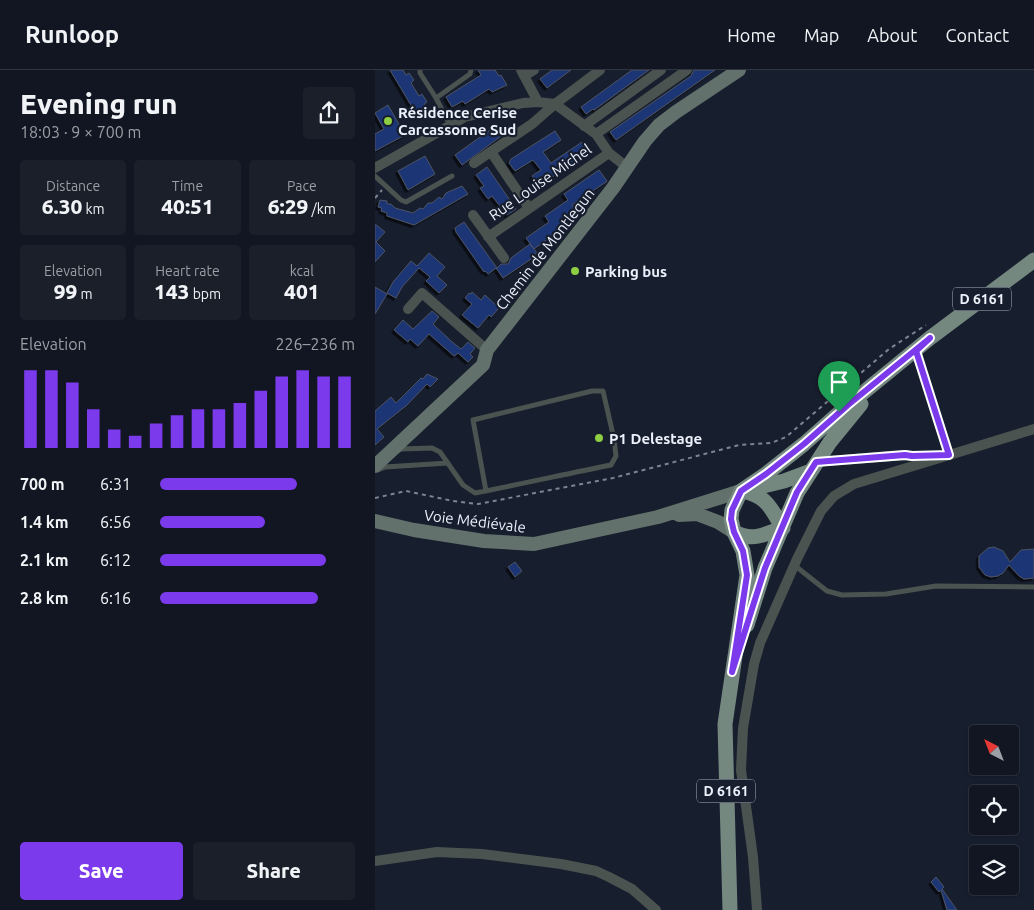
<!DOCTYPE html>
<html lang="en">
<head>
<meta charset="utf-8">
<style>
	:root { --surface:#111622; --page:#1a1f2a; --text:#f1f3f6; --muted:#9c9fa5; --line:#303540; --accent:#7c3aed }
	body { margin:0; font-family:Ubuntu,sans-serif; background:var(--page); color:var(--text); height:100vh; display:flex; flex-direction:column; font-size:19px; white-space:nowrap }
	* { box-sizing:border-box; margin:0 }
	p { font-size:16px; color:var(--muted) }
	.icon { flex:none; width:28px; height:28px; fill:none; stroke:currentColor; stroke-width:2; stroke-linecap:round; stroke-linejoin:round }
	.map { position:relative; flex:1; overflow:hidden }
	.details { display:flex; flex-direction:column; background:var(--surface); width:375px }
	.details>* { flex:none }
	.needle { width:32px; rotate:318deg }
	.controls { position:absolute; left:594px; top:655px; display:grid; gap:10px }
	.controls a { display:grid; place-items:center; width:50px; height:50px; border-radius:5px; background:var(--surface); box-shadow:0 1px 4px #0004,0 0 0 1px var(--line); font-size:25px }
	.pin { position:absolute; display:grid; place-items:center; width:42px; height:42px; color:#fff; margin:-51px -21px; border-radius:50% 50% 50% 0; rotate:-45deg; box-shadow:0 0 5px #0007 }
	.pin .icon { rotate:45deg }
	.round { display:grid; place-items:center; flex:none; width:52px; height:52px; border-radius:5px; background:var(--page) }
	.overview { display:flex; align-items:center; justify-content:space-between; height:85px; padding:0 20px }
	h1 { font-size:28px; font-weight:800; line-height:38px }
	.figures { display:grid; grid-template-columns:repeat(3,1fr); gap:8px; height:85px; padding:5px 20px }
	.figures div { display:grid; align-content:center; border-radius:5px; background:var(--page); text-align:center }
	.figures b { font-size:21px; font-weight:800 }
	.figures small { font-size:14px; font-weight:400 }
	.figures p { font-size:14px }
	.chart { height:140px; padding:10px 20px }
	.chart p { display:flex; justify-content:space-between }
	.chart svg { width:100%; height:90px; margin-top:5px; stroke:var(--accent); stroke-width:6 }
	.cta { display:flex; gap:10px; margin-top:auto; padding:10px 20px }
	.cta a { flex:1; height:58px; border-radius:5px; background:var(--accent); color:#fff; font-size:20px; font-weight:800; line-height:58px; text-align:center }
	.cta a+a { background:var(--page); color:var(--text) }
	ul { padding:0 20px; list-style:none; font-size:16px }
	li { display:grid; grid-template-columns:80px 60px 1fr; align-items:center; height:38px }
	li i { height:12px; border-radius:6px; background:var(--accent) }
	header { display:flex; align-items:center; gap:30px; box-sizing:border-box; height:70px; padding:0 25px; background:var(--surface); border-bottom:1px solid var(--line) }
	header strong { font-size:24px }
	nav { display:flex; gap:28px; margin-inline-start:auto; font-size:18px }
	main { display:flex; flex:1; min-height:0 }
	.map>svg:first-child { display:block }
	.building { fill:#1f3475; stroke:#4b5364; filter:url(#shadow) }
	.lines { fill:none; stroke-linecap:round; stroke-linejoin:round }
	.path { stroke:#7e8491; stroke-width:2; stroke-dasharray:4 4; stroke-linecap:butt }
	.lane { stroke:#4a534f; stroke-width:5 }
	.street { stroke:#4a534f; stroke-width:10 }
	.secondary { stroke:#62716b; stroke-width:14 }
	.primary { stroke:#758880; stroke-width:15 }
	.route-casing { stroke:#fff; stroke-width:10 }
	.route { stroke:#7c3aed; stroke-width:6 }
	.poi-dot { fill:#8ece43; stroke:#171e2d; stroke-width:2 }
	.labels { text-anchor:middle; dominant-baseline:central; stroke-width:4.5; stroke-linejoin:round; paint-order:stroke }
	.shield { fill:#171e2d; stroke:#acb2be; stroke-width:1 }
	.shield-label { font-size:14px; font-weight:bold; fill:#ecf1fc }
	.poi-label { font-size:15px; font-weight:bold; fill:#ecf1fc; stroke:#171e2d; text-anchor:start }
	.street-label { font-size:15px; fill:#ecf1fc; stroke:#171e2d }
</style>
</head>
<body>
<header>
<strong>Runloop</strong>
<nav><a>Home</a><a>Map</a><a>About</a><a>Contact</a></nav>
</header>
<main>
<section class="details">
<div class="overview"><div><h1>Evening run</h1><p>18:03 · 9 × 700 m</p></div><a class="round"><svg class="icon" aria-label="share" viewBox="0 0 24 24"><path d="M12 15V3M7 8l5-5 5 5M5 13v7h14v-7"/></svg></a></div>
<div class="figures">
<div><p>Distance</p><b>6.30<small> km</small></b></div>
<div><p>Time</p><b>40:51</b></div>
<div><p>Pace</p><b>6:29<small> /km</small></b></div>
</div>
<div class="figures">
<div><p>Elevation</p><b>99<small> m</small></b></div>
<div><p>Heart rate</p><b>143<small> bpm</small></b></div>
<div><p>kcal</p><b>401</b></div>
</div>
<div class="chart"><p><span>Elevation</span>226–236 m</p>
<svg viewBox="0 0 160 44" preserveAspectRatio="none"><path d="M5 44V6M15 44V6M25 44V12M35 44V25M45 44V35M55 44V38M65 44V32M75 44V28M85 44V25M95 44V25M105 44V22M115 44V16M125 44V9M135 44V6M145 44V9M155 44V9"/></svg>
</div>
<ul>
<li><b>700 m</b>6:31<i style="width:70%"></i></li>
<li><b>1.4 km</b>6:56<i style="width:54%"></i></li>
<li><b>2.1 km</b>6:12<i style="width:85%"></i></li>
<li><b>2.8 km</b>6:16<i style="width:81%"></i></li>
</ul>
<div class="cta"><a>Save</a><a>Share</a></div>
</section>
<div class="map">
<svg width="659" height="840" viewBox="0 0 659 840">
	<defs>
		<filter id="shadow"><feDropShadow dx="-2.5" dy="2.5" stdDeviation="0" flood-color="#0009"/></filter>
	</defs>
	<rect width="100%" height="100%" fill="#171e2d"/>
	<!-- building -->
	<path class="building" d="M15,0H28L31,5L34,3L39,10L36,13L44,26L47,24L52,32L49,34L53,41L43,47Z
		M103,0H120L124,6L126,5L132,15L117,22L114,19L90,34L88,31L77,37L71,27L106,5Z
		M177,0H196L172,18L165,9Z
		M257,0H274L219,40L218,39L211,44L206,37Z
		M319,0H340L241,70L235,62L316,6Z
		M13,35L30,65L0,81V64L9,59L0,43Z
		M122,55L129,64L87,95L80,85Z
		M180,61L186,70L168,82L176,93L207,72L214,82L164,116L157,106L166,100L158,90L140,101L134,93L136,89Z
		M50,86L60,104L33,120L23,101Z
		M112,97L141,139L132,145L117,126L113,129L105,118L109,116L101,105Z
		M224,100L232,111L231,112L197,135L200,140L190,149L193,154L159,179L151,168L174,152L170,146L193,130L189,124Z
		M87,116L93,124L39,155L12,146V143L6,141L7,138L3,137L5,130L12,131V134H16L20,138L38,143L45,138L48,139L53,133H57L64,127L67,129L71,123Z
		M89,152L122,198L126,194H133L136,188L155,174L162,183L158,185L159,187L128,208L121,198L113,204L110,201L109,202L81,162L80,158Z
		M0,154L10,162L1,172L10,181L0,192Z
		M54,183L70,197L62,206L72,215L64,223L51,211L55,207L44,198L27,217L21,228L12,223L18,212L36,191L42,196Z
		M0,217L12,224L0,244Z
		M97,222L106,230L110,225L124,238L116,247L114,245L103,258L87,245L97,234L90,228L94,223L96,224Z
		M57,241L64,247L58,254L76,271L86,279L93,272L100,278L95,284L98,287L93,292L83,283L79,286L54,264L43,276L35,269L33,272L19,260L28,250L38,259Z
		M52,304L63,309L55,317L52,314L32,335L2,359L9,367L0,375V341L16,327L21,333L46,308L48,309Z
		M619,477L628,481L635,492L646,480L659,479V508L649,509L644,506L634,495L628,503L623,506L616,507L610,505L604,497V486L613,478Z
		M140,492L147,501L140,507L133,497Z
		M561,807L569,817L567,819L582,840H572L566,820L564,822L556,812Z"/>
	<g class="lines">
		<!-- path -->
		<path class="path" d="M0,128L7,120
			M0,428L31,421L78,431L103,434L238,408L364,375L396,373L411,367L514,279L551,255"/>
		<!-- lane -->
		<path class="lane" d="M45,0V3L61,28L75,55
			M61,28L95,4L96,0
			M0,106L26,130L31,132L77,106
			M22,381L26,379L57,378L65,382L88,415L100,423C146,414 191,404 236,395L241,386L239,369L228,321H217L98,350L111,421
			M3,400L10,397L73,393
			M419,495L452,521L467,525L511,524L561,516L659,517"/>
		<!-- street -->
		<path class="street" d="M146,0L163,32
			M149,6L159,0
			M209,56L286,0
			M221,64L312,0
			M116,82L154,138
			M99,93L157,54L180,34L225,0
			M0,98L90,47L148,33L163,32L180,34L221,64L234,83L253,98
			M98,145L129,188
			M113,167L234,83
			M33,239L47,223L112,280
			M541,281L574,385
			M571,386L659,359
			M0,791L62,782L107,784L186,794L221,801L234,807L257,819L281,840
			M382,840L378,787L366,700L368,658L379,594L385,573L422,489L446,441L459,426L479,414L571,386H537L530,385L441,392"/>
		<!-- secondary -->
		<path class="secondary" d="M0,396L108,295L112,280L238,118L270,71L284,55L301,42L364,0
			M304,445L322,444L343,452L359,462
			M0,451L39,460L109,471L159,474L283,447L366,421"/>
		<!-- primary -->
		<path class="primary" d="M375,419L409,411L436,401
			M367,421C394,427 395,438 408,458
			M359,462C379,472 389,464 408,458
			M372,555L390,498L422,423L455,372L486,334
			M355,840L350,654L372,505L368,481L359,462L356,449L357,440L366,421L391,404L429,374L473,335L555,268L659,190"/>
	</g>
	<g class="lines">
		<defs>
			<path id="route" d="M555,268L541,281L574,385L537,386L530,385L441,392L422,422L390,498L357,602L372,505L368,481L359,462L356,449L357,440L366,421L391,404L429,374L473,335Z"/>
		</defs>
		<!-- route casing -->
		<use href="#route" class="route-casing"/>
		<!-- route -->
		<use href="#route" class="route"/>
	</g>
	<!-- markers -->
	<g class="poi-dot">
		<circle cx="13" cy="51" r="5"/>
		<circle cx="200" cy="201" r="5"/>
		<circle cx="224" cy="368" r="5"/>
	</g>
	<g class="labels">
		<!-- shield labels -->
		<g class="shield">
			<rect x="578" y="217.5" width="58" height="23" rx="4"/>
			<rect x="322" y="709.5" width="58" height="23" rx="4"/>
		</g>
		<g class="shield-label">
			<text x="607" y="229">D 6161</text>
			<text x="351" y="721">D 6161</text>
		</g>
		<!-- poi labels -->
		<g class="poi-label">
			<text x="23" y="42">Résidence Cerise<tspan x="23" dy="17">Carcassonne Sud</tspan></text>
			<text x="210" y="201">Parking bus</text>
			<text x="234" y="368">P1 Delestage</text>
		</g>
		<!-- street labels -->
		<g class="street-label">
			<text transform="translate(165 112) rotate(-35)">Rue Louise Michel</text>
			<text transform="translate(170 179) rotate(-52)">Chemin de Montlegun</text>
			<text transform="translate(100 451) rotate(7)">Voie Médiévale</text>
		</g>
	</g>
</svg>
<div class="controls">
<a><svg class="needle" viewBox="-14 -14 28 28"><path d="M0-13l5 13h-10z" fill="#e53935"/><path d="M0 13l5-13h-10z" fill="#9c9fa5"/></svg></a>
<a><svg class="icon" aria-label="locate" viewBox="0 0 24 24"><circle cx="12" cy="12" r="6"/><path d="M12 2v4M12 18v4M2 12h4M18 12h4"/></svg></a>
<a><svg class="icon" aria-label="layers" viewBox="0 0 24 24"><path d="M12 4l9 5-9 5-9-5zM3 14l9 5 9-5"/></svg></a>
</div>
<div class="pin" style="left:464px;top:342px;background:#1e9e55"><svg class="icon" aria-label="arrive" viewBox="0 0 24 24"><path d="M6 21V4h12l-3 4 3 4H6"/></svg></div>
</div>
</main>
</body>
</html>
